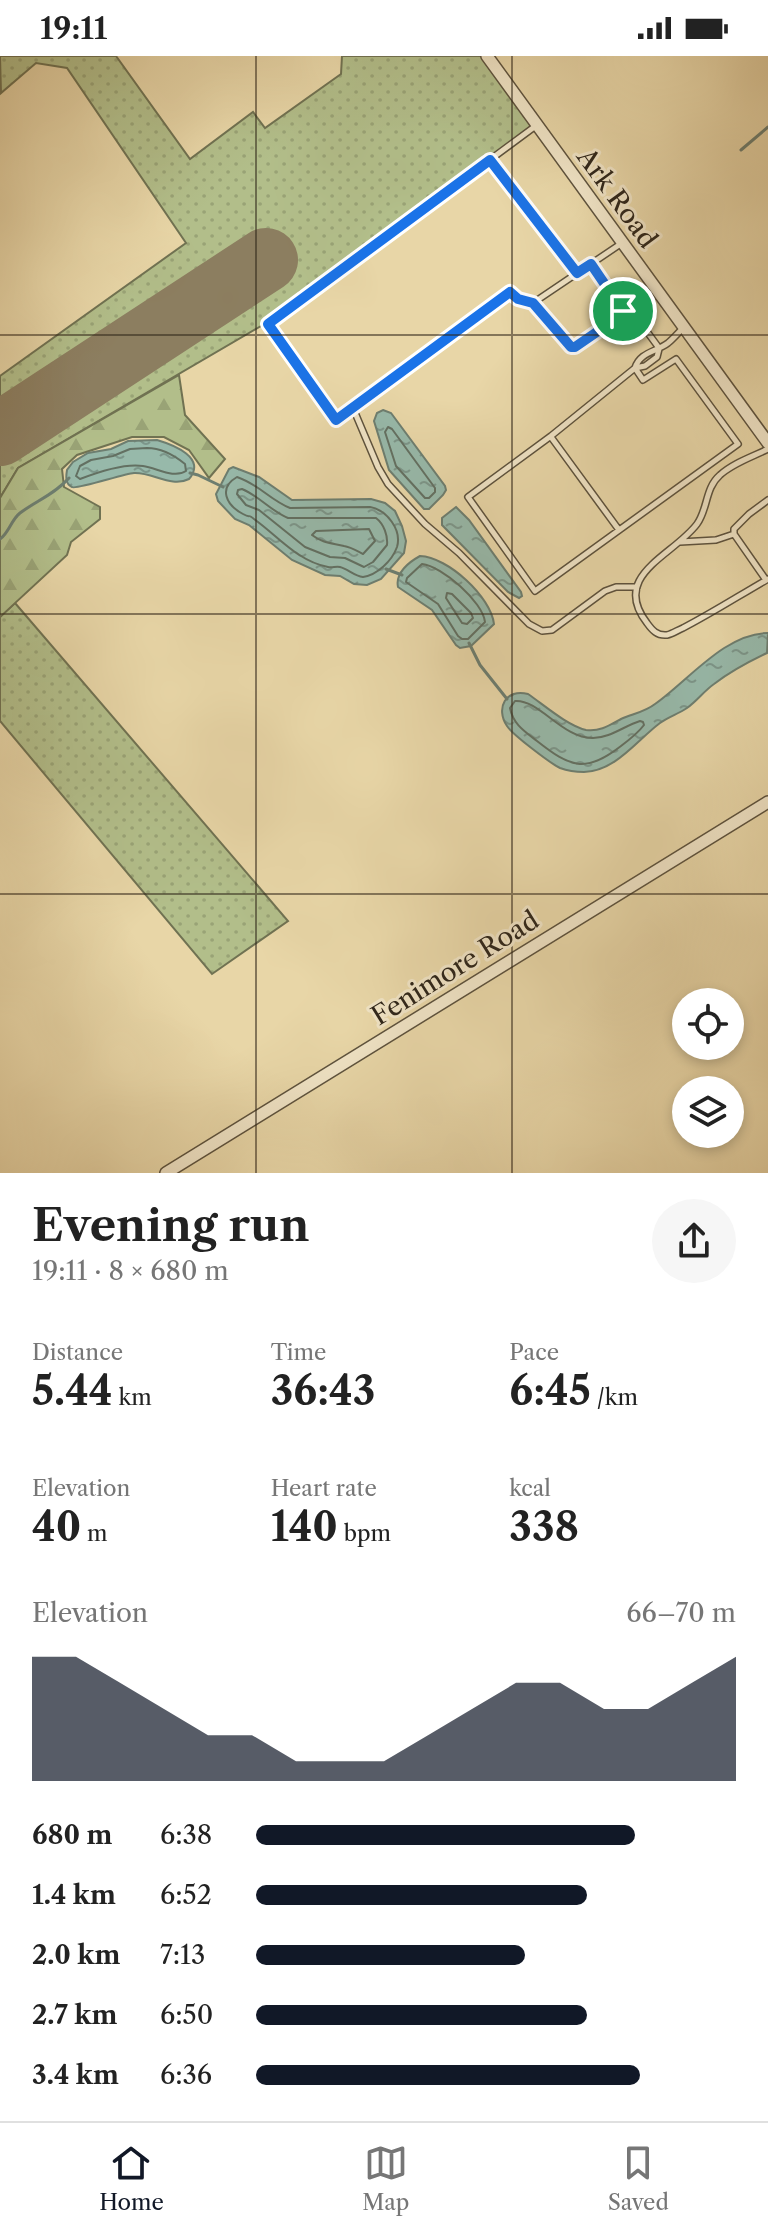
<!DOCTYPE html>
<html lang="en">
<head>
<meta charset="utf-8">
<style>
	:root { --surface:#fff; --page:#f6f6f6; --text:#222; --muted:#767676; --line:#e0e0e0; --accent:#111827 }
	body { margin:0; font-family:"Libre Caslon Text",serif; background:var(--page); color:var(--text); height:100vh; display:flex; flex-direction:column; font-size:30px; white-space:nowrap }
	* { box-sizing:border-box; margin:0 }
	p { font-size:26px; color:var(--muted) }
	.icon { flex:none; width:44px; height:44px; fill:none; stroke:currentColor; stroke-width:2; stroke-linecap:round; stroke-linejoin:round }
	.map { position:relative; height:1117px; overflow:hidden }
	.side { display:flex; flex-direction:column; background:var(--surface); flex:1 }
	.side>* { flex:none }
	.controls { position:absolute; left:672px; top:932px; display:grid; gap:16px }
	.controls a { display:grid; place-items:center; width:72px; height:72px; border-radius:50%; background:var(--surface); box-shadow:0 4px 12px #0003; font-size:40px }
	.pin { position:absolute; display:grid; place-items:center; width:68px; height:68px; color:#fff; margin:-34px; border:4px solid #fff; border-radius:50%; box-shadow:0 2px 8px #0007 }
	.round { display:grid; place-items:center; flex:none; width:84px; height:84px; border-radius:42px; background:var(--page) }
	.overview { display:flex; align-items:center; justify-content:space-between; height:136px; padding:0 32px }
	h1 { font-size:44px; font-weight:700; line-height:60px }
	.metrics { display:grid; grid-template-columns:repeat(3,1fr); gap:12px; height:136px; padding:8px 32px }
	.metrics div { display:grid; align-content:center }
	.metrics b { font-size:40px; font-weight:700 }
	.metrics small { font-size:22px; font-weight:400 }
	.metrics p { font-size:22px }
	.chart { height:224px; padding:16px 32px }
	.chart p { display:flex; justify-content:space-between }
	.chart svg { width:100%; height:144px; margin-top:8px; fill:var(--accent); opacity:.7 }
	ul { padding:0 32px; list-style:none; font-size:26px }
	li { display:grid; grid-template-columns:128px 96px 1fr; align-items:center; height:60px }
	li i { height:20px; border-radius:10px; background:var(--accent) }
	.status { display:flex; justify-content:space-between; align-items:center; height:56px; padding:0 40px; background:var(--surface); direction:ltr }
	.status svg { height:22px; fill:currentColor }
	.dock { display:flex; justify-content:space-around; align-items:center; height:112px; border-top:2px solid var(--line); background:var(--surface); font-size:22px; color:var(--muted) }
	.dock a { display:grid; justify-items:center; gap:4px }
	.dock .current { color:var(--accent) }
	.map>svg:first-child { display:block }
	.grass { fill:url(#grass-dots); stroke:#707252; stroke-width:2 }
	.forest { fill:url(#forest-firs); stroke:#707252; stroke-width:2 }
	.water { fill:url(#water-ripples); stroke:#6d7e70; stroke-width:2 }
	.lines { fill:none; stroke-linecap:round; stroke-linejoin:round }
	.shore { stroke:#637062; stroke-width:2 }
	.stream { stroke:#6d7e70; stroke-width:3 }
	.runway { stroke:#8c7e60; stroke-width:64 }
	.service-casing { stroke:#5d523d; stroke-width:8 }
	.minor-casing { stroke:#5d523d; stroke-width:14 }
	.service { stroke:#f0e4c6; stroke-width:5 }
	.minor { stroke:#f0e4c6; stroke-width:11 }
	.route-casing { stroke:#fff; stroke-width:16 }
	.route { stroke:#1a73e8; stroke-width:10 }
	.grid { fill:none; stroke:#2f261a; stroke-width:2; stroke-opacity:0.55 }
	.labels { text-anchor:middle; dominant-baseline:central; stroke-width:6; stroke-linejoin:round; paint-order:stroke }
	.street-label { font-size:26px; fill:#2f261a; stroke:#f0e4c6 }
</style>
</head>
<body>
<div class="status"><b>19:11</b><svg viewBox="0 0 49 12"><path d="M0 12V9h3v3zM5 12V6h3v6zM10 12V3h3v9zM15 12V0h3v12zM26 1h20v11H26zM47 4h2v5h-2z"/></svg></div>
<div class="map">
<svg width="768" height="1117" viewBox="0 0 768 1117">
	<defs>
		<pattern id="grass-dots" width="8" height="8" patternUnits="userSpaceOnUse" patternTransform="scale(2)"><rect width="8" height="8" fill="#b2be8a"/><path d="M2 2h.1M6 6h.1" fill="none" stroke="#99a376" stroke-width="1.8" stroke-linecap="round"/></pattern>
		<pattern id="forest-firs" width="22" height="20" patternUnits="userSpaceOnUse" patternTransform="scale(2)"><rect width="22" height="20" fill="#b2be8a"/><path d="M5 1l3.5 6h-7zM16 11l3.5 6h-7z" fill="#99a376"/></pattern>
		<pattern id="water-ripples" width="26" height="14" patternUnits="userSpaceOnUse" patternTransform="scale(2)"><rect width="26" height="14" fill="#97b9aa"/><path d="M2 4q2-2 4 0t4 0M15 11q2-2 4 0t4 0" fill="none" stroke="#7c968a"/></pattern>
	</defs>
	<rect width="100%" height="100%" fill="#e8d6a7"/>
	<filter id="stains"><feTurbulence type="fractalNoise" baseFrequency=".0025" numOctaves="4"/><feColorMatrix values="0 0 0 0 .2 0 0 0 0 .09 0 0 0 0 .02 0 0 0 .5 -.17"/></filter>
	<radialGradient id="worn" r=".72"><stop offset=".6" stop-color="#630" stop-opacity="0"/><stop offset="1" stop-color="#630" stop-opacity=".3"/></radialGradient>
	<!-- grass -->
	<path class="grass" d="M0,0H116L190,103L253,56L265,72L341,18L342,0H488L538,69L261,270L18,412L0,442V320L186,187L67,12L36,7L1,37Z
		M15,547L288,865L212,918L0,665V561Z"/>
	<!-- forest -->
	<path class="forest" d="M179,319L185,359L225,403L209,422L189,394L164,381H132L77,399L62,413L64,431L100,451V463L71,486L67,499L0,561V442L18,412Z"/>
	<!-- water -->
	<path class="water" d="M383,354L391,357L445,430L446,434L443,439L429,453H424L389,414L374,365L377,357Z
		M157,384C174,389 207,402 189,423C171,432 153,416 134,417C123,418 76,434 72,431C65,428 66,420 67,414L73,406L88,397L111,393L128,385Z
		M233,411L259,421L292,444L371,443L385,447L395,455L402,470L406,485L404,497L381,523L367,529L354,528L340,520L325,519L292,504L249,469L235,463L218,445L216,438L229,413Z
		M456,451L469,464L521,536L522,540L519,542L508,536L442,469V462Z
		M420,500C448,501 491,541 494,568L471,590L460,592L456,589L432,554L398,531C395,517 409,506 420,500Z
		M768,577L767,597C748,606 731,615 714,628C704,635 697,645 687,652C678,658 668,661 660,667C637,684 616,715 584,716C576,716 568,715 560,712C550,707 513,679 507,670C495,652 506,632 528,638C544,649 568,670 586,674C600,676 610,669 621,663C632,658 645,656 655,648C688,625 725,577 768,577Z"/>
	<g class="lines">
		<!-- shore -->
		<path class="shore" d="M388,371L392,373L435,432V436L429,442H425L396,410L385,376Z
			M147,392C162,392 174,399 185,408L186,415C174,423 157,412 143,410C124,407 98,416 80,423L76,420L80,410L91,404L113,400L130,393Z
			M237,421C260,429 270,444 290,452L370,451C387,454 402,474 397,491C392,505 377,519 363,521C354,520 348,513 340,511C336,510 332,512 328,511C297,505 278,480 254,463C247,457 252,463 243,458C226,449 218,432 237,421Z
			M242,433C259,440 271,455 288,462H376C384,468 388,480 387,489L373,506L364,511L345,502L330,501L305,491L259,454L246,449L237,438L238,434Z
			M369,473L375,485L363,498C357,495 351,491 344,490C332,487 322,487 312,479L316,475Z
			M422,508C442,510 483,546 485,566L468,583H462L458,580L438,548L406,526L407,522Z
			M447,537L452,538L471,557L473,562L467,568L462,567L446,542Z
			M515,645C539,643 563,683 593,682C610,682 624,670 640,665L643,666L644,669C638,677 629,684 621,690C585,718 570,711 537,685C524,675 513,668 510,652Z"/>
		<!-- stream -->
		<path class="stream" d="M741,94L768,71
			M190,417L198,419L223,431
			M0,483C9,477 11,464 20,457C36,445 55,438 69,422
			M386,513L402,519
			M469,587L480,609L507,643"/>
		<!-- runway -->
		<path class="runway" d="M0,378L266,204"/>
		<defs>
			<path id="service" d="M537,69L268,268L336,364L510,236L518,243L533,247L622,187
				M490,104L577,217
				M533,247L571,291H575L623,258V255L591,208
				M637,262L659,292
				M635,312L643,324L676,303L738,388L535,535L468,441L551,380L635,312C640,296 656,296 668,287C673,283 678,277 683,272
				M635,312L645,310L657,301L659,293
				M353,352L378,411L388,428L425,468L459,497L529,568L542,575L552,574L605,535L616,531H637
				M551,381L619,474
				M768,393C752,401 733,407 720,419C705,432 708,453 697,468C673,500 610,519 647,567C652,574 657,580 667,579C672,578 678,574 683,572C712,557 740,539 768,523
				M680,486L716,484L734,478
				M766,524L734,478V473L749,458L768,444"/>
			<path id="minor" d="M487,0L768,387
				M166,1117L768,746"/>
		</defs>
		<!-- service casing -->
		<use href="#service" class="service-casing"/>
		<!-- minor casing -->
		<use href="#minor" class="minor-casing"/>
		<!-- service -->
		<use href="#service" class="service"/>
		<!-- minor -->
		<use href="#minor" class="minor"/>
	</g>
	<g class="lines">
		<defs>
			<path id="route" d="M490,104L577,217L591,208L623,255V258L575,291H571L533,247L518,243L510,236L336,364L268,268Z"/>
		</defs>
		<!-- route casing -->
		<use href="#route" class="route-casing"/>
		<!-- route -->
		<use href="#route" class="route"/>
	</g>
	<!-- grid -->
	<path class="grid" d="M256,0V1117M512,0V1117M0,279H768M0,558H768M0,838H768"/>
	<g class="labels">
		<!-- street labels -->
		<g class="street-label">
			<text transform="translate(617 142) rotate(54)">Ark Road</text>
			<text transform="translate(455 912) rotate(-32)">Fenimore Road</text>
		</g>
	</g>
	<rect width="100%" height="100%" filter="url(#stains)"/>
	<rect width="100%" height="100%" fill="url(#worn)"/>
</svg>
<div class="controls">
<a><svg class="icon" aria-label="locate" viewBox="0 0 24 24"><circle cx="12" cy="12" r="6"/><path d="M12 2v4M12 18v4M2 12h4M18 12h4"/></svg></a>
<a><svg class="icon" aria-label="layers" viewBox="0 0 24 24"><path d="M12 4l9 5-9 5-9-5zM3 14l9 5 9-5"/></svg></a>
</div>
<div class="pin" style="left:623px;top:255px;background:#1e9e55"><svg class="icon" aria-label="arrive" viewBox="0 0 24 24"><path d="M6 21V4h12l-3 4 3 4H6"/></svg></div>
</div>
<section class="side">
<div class="overview"><div><h1>Evening run</h1><p>19:11 · 8 × 680 m</p></div><a class="round"><svg class="icon" aria-label="share" viewBox="0 0 24 24"><path d="M12 15V3M7 8l5-5 5 5M5 13v7h14v-7"/></svg></a></div>
<div class="metrics">
<div><p>Distance</p><b>5.44<small> km</small></b></div>
<div><p>Time</p><b>36:43</b></div>
<div><p>Pace</p><b>6:45<small> /km</small></b></div>
</div>
<div class="metrics">
<div><p>Elevation</p><b>40<small> m</small></b></div>
<div><p>Heart rate</p><b>140<small> bpm</small></b></div>
<div><p>kcal</p><b>338</b></div>
</div>
<div class="chart"><p><span>Elevation</span>66–70 m</p>
<svg viewBox="0 0 160 44" preserveAspectRatio="none"><path d="M0 44V6L10 6L20 14L30 22L40 30L50 30L60 38L70 38L80 38L90 30L100 22L110 14L120 14L130 22L140 22L150 14L160 6V44z"/></svg>
</div>
<ul>
<li><b>680 m</b>6:38<i style="width:79%"></i></li>
<li><b>1.4 km</b>6:52<i style="width:69%"></i></li>
<li><b>2.0 km</b>7:13<i style="width:56%"></i></li>
<li><b>2.7 km</b>6:50<i style="width:69%"></i></li>
<li><b>3.4 km</b>6:36<i style="width:80%"></i></li>
</ul>
</section>
<nav class="dock">
<a class="current"><svg class="icon" aria-label="home" viewBox="0 0 24 24"><path d="M3 11l9-7 9 7M6 9v11h12V9"/></svg>Home</a>
<a><svg class="icon" aria-label="map" viewBox="0 0 24 24"><path d="M3 6l6-2 6 2 6-2v14l-6 2-6-2-6 2zM9 4v14M15 6v14"/></svg>Map</a>
<a><svg class="icon" aria-label="saved" viewBox="0 0 24 24"><path d="M7 4h10v16l-5-4-5 4z"/></svg>Saved</a>
</nav>
</body>
</html>
